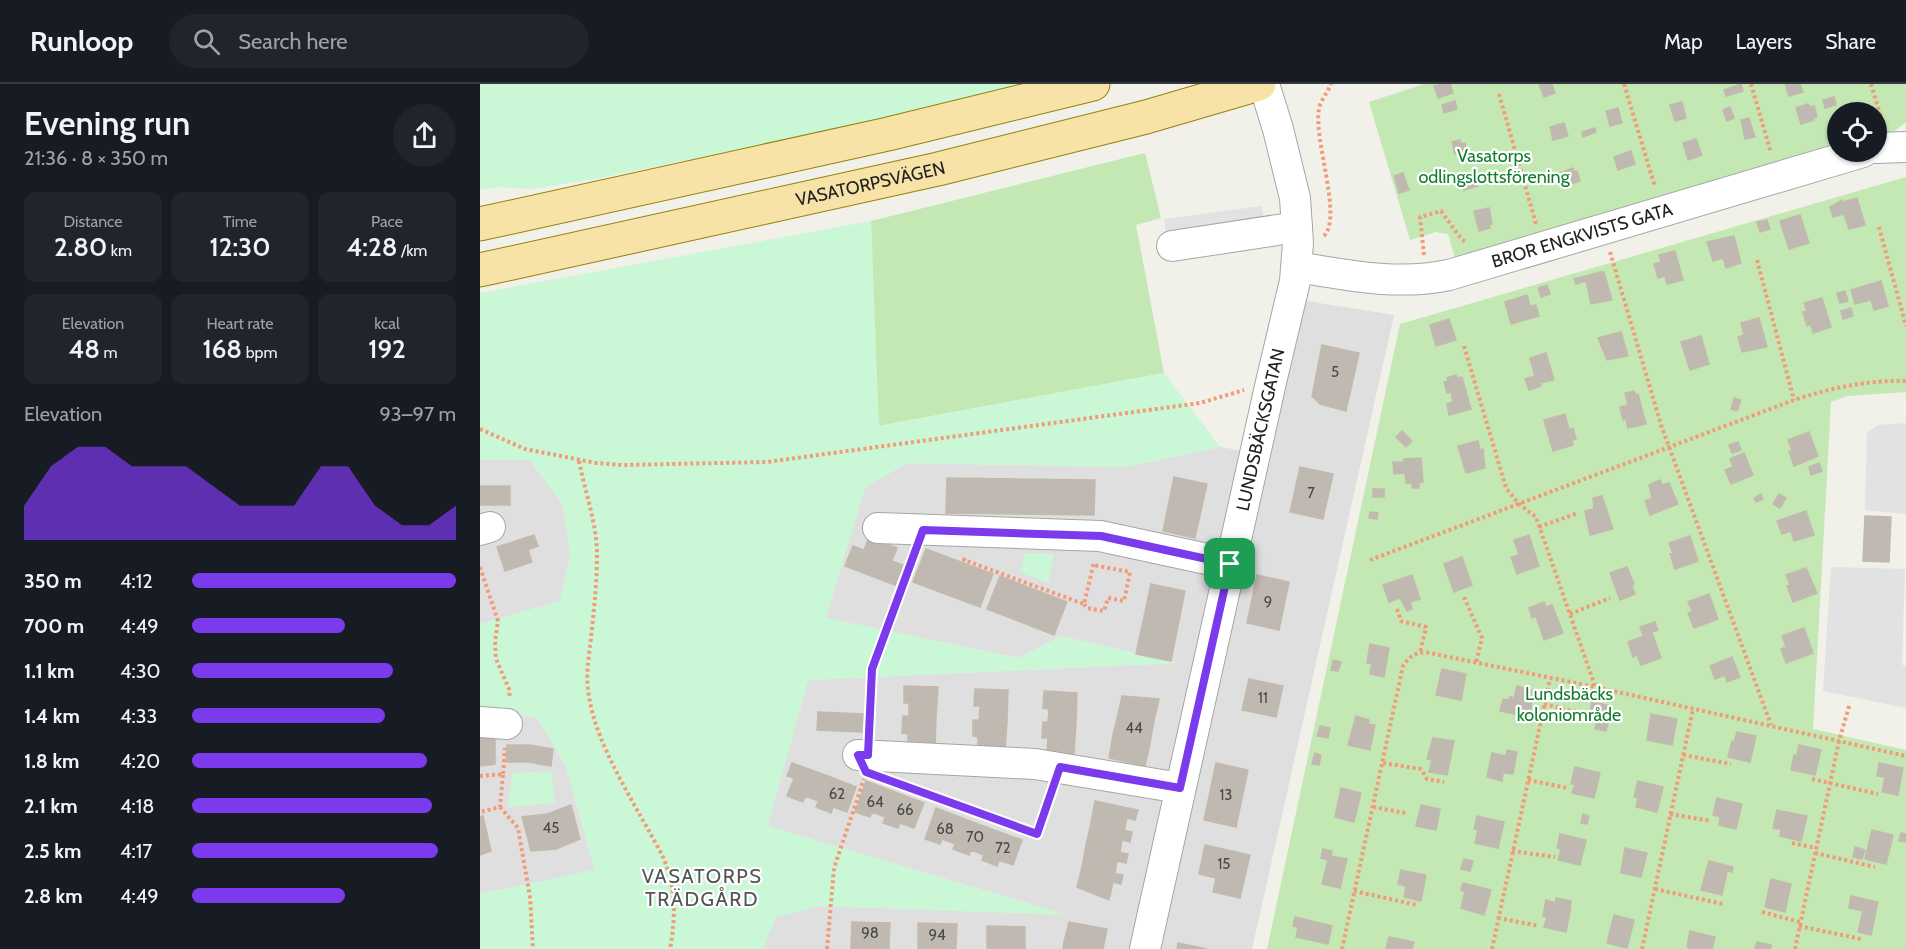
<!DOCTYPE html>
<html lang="en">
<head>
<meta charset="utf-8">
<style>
	:root { --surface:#171b24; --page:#20242c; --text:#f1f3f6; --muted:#9ea1a6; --line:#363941; --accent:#7c3aed }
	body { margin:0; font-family:Cabin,sans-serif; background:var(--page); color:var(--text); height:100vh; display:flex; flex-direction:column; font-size:22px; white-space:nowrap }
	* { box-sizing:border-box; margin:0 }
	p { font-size:20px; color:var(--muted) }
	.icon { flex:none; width:33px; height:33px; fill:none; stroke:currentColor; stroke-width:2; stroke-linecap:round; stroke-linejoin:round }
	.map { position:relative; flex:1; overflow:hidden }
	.details { display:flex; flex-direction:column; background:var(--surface); width:480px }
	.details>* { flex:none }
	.tools { position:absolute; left:1347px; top:18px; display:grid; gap:12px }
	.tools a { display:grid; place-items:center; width:60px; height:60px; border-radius:50%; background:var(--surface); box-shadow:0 2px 4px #0004; font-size:30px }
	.pin { position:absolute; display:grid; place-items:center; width:51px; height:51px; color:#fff; margin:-26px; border-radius:12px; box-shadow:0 3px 9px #0006 }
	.round { display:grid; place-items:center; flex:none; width:63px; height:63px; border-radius:32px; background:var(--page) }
	.head { display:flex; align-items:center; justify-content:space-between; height:102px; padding:0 24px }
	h1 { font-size:33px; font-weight:600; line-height:45px }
	.stats { display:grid; grid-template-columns:repeat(3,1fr); gap:9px; height:102px; padding:6px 24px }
	.stats div { display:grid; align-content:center; border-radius:12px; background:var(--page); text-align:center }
	.stats b { font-size:26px; font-weight:600 }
	.stats small { font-size:16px; font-weight:400 }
	.stats p { font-size:16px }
	.chart { height:168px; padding:12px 24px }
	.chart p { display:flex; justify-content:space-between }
	.chart svg { width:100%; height:108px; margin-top:6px; fill:var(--accent); opacity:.7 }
	ul { padding:0 24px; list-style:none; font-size:20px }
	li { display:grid; grid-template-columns:96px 72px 1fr; align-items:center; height:45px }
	li i { height:15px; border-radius:8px; background:var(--accent) }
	header { display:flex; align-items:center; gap:36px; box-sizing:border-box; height:84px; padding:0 30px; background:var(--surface); border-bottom:2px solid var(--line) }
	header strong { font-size:28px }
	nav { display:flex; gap:33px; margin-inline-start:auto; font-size:21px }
	.search { width:420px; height:54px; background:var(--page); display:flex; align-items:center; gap:15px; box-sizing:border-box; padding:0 21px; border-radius:33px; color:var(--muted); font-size:22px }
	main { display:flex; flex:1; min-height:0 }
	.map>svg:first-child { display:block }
	.residential { fill:#e0dfdf }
	.grass { fill:#c3e8b3 }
	.park { fill:#caf7d6 }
	.parking { fill:#e2e2e2 }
	.building { fill:#bfb9b2; stroke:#c2baac; stroke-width:1.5 }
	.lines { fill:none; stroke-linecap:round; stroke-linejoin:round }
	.minor-casing { stroke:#a6a6a6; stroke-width:32 }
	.major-casing { stroke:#968109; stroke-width:35 }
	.path { stroke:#f29b79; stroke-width:4; stroke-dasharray:3 3; stroke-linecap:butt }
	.minor { stroke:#fff; stroke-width:30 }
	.major { stroke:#f7e3a8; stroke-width:33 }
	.route-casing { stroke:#fff; stroke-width:12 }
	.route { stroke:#7c3aed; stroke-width:8 }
	.labels { text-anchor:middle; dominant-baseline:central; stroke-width:4.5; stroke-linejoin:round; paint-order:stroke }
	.number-label { font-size:15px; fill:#494846 }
	.park-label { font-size:18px; fill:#137d2f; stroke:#fff }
	.street-label { font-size:18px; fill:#222; stroke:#fff }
	.neighbourhood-label { font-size:20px; letter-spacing:1.5px; fill:#555; stroke:#fff }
</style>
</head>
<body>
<header>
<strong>Runloop</strong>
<div class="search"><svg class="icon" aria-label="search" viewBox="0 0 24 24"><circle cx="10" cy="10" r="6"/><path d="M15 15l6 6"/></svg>Search here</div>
<nav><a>Map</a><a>Layers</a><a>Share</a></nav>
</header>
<main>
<section class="details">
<div class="head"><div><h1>Evening run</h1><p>21:36 · 8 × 350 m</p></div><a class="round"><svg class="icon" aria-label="share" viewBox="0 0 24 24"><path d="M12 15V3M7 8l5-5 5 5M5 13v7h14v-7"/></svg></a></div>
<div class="stats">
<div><p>Distance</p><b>2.80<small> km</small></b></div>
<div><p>Time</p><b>12:30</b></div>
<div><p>Pace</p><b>4:28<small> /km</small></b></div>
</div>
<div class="stats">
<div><p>Elevation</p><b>48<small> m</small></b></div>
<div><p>Heart rate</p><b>168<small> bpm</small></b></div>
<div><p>kcal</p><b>192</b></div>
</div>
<div class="chart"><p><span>Elevation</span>93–97 m</p>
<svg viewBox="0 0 160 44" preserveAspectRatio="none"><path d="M0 44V30L10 14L20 6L30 6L40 14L50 14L60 14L70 22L80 30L90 30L100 30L110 14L120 14L130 30L140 38L150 38L160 30V44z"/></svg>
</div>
<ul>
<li><b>350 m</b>4:12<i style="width:100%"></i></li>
<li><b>700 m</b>4:49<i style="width:58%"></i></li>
<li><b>1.1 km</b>4:30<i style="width:76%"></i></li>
<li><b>1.4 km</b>4:33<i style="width:73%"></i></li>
<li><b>1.8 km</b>4:20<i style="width:89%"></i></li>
<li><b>2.1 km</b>4:18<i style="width:91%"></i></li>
<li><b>2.5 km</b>4:17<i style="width:93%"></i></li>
<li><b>2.8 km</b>4:49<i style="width:58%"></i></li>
</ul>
</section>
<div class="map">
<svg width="1426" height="865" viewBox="0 0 1426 865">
	<rect width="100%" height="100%" fill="#f1f0e9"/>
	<!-- residential -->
	<path class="residential" d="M814,215L914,231L772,865H283L295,833L339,822L584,830L287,742L328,596L696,579L581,552L539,574L345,534L385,404L426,379L645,383L740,363L784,370Z
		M0,376H50L83,421L90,471L80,517L0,540Z
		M0,623L57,634L86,682L115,786L0,810Z"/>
	<!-- grass -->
	<path class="grass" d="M944,0H1426V38L1409,51L1397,55L1396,28H1358L1357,66L976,178L968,150L956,148L930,156L889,18Z
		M665,69L681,134L656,141L684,289L398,342L391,137Z
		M1426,93V308L1368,312L1351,318L1333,645L1426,666V865H787L920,240Z"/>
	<!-- park -->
	<path class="park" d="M0,0H547L428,30L115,95L51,105L19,103L0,106Z
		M391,137L399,342L684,289L740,363L645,383L426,379L385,404L346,534L539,574L581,552L699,579L328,596L288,742L587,831L339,822L296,833L283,865H0V810L115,786L86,682L57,634L0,623V540L80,517L90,471L83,421L50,376H0V209Z
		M545,469L574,470L568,499L540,488Z
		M71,687L75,719L28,723L32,689Z"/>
	<!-- parking -->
	<path class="parking" d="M782,122L784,139L686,152L684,135Z
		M1426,339V430L1385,426L1387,349L1398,341Z
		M1351,483L1425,485L1422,581L1426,582V624L1343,607Z"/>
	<!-- building -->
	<path class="building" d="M962,0H970L973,9L958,14L954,2Z
		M1059,0H1072L1075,9L1064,13Z
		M1261,0L1263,7L1246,12L1244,6Z
		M1305,0H1320L1323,8L1309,12Z
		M1354,13L1356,21L1345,24L1343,16Z
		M975,17L977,25L964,29L962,21Z
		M1202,18L1206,34L1195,37L1190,21Z
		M1328,20L1330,23L1334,22L1337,33L1333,34L1334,36L1321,40L1316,24Z
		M1250,23L1254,34L1247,37L1243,26Z
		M1138,24L1142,39L1130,42L1126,27Z
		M1269,34L1275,53L1265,55L1261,36Z
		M1084,39L1088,52L1073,56L1070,43Z
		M1115,44L1116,48L1103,53L1102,48Z
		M1216,55L1222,71L1208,76L1203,59Z
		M980,56L981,60L985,59L987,67L975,70L972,58Z
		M1151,67L1155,80L1138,86L1134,73Z
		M1093,84L1094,88L1097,87L1100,97L1084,102L1080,89Z
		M923,89L929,106L919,109L914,92Z
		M991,90L992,92H995L998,102L984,106L980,93Z
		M1377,114L1385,141L1369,145L1364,130L1353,133L1350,123L1362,116L1363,118Z
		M1009,124L1012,140L1009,141L1010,144L999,147L994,127Z
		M1320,131L1329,159L1309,165L1300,137Z
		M1287,136L1290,145L1280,148L1277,138Z
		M1254,152L1261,179L1246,184L1243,174L1233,177L1227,158Z
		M1195,167L1203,196L1187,200L1185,192L1178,194L1174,180L1181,178L1179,171Z
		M1120,188H1124L1132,216L1111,220L1106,197L1096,200L1094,195Z
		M1401,197L1408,222L1394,226L1391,216L1375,220L1371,206Z
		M1067,201L1070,210L1061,213L1058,204Z
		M1365,207L1368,217L1360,219L1357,209Z
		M1047,211L1050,222L1056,221L1059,232L1031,240L1025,218Z
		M1342,214L1351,243L1333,249L1331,240L1327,242L1323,228L1327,227L1324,219Z
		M1371,224L1373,232L1363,235L1361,227Z
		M1279,234L1287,263L1262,268L1258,253L1264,251L1261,239Z
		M969,235L976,256L956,262L950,241Z
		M1141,248L1148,272L1127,276L1118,254Z
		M1221,252L1229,280L1210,286L1201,258Z
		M842,261L879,269L866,327L840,320L832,312Z
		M1066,269L1074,296L1060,299L1061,302L1049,306L1045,295L1055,292L1050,274Z
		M976,291L977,294L982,293L991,325L969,331L967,320L973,318L971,308L967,309L964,298L968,297L967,294Z
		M1154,307L1156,311L1158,310L1166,340L1148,344L1146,335L1143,336L1140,323L1148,321L1145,309Z
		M1254,314L1261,316L1257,327L1251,325Z
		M1085,330L1089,346L1093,344L1096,355L1092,356L1093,361L1073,367L1064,336Z
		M922,347L932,357L926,363L916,353Z
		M1329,348L1338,372L1314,382L1309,367L1312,366L1308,356Z
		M998,357L1000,366L1003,365L1005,384L986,389L978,362Z
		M1258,358L1261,366L1252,369L1249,361Z
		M1264,369L1273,391L1251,400L1245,386L1253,383L1250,375Z
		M941,374L943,398L939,399V404H932V399H926L925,389L914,390L913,378H924V375Z
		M1339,379L1342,387L1331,391L1329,383Z
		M820,383L853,390L843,435L810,428Z
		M694,393L727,400L715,454L683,447Z
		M467,394L615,396L614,431L466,429Z
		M1180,396L1182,401L1189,399L1198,420L1170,431L1165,417L1172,414L1169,401Z
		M0,402H30V421H0Z
		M893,405H904V413H893Z
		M1281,410L1283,415L1276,418L1274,414Z
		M1299,410L1306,414L1300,424L1293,420Z
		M1122,412L1133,445L1110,451L1105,427L1114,425L1113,414Z
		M1326,427L1334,451L1314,457L1311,447L1302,450L1297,437Z
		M890,428L898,429L897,435L889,434Z
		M1385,432L1411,433L1409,478L1383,477Z
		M54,451L58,462L48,466L52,478L25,487L17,463Z
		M1049,451L1059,482L1037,490L1031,473L1039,471L1034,456Z
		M1210,452L1218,477L1195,485L1190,470L1193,469L1189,459Z
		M389,453L417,464L412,477L423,481L415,501L365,482L373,462L384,466Z
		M446,465L513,490L500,523L433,498Z
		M982,473L992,501L974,508L964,480Z
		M1147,483L1154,500L1152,501L1155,510L1140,516L1130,489Z
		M1326,484L1337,509L1313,518L1307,502L1310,501L1306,491Z
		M777,491L809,498L799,546L767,539Z
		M932,491L940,515L930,518L932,525L927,527L920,514L909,518L903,501Z
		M520,492L587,518L574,551L507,525Z
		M671,500L705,507L691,577L656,570Z
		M1229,510L1238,535L1214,544L1208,529L1212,527L1208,518Z
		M1064,518L1066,523L1072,521L1083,549L1064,556L1056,532L1052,534L1049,524Z
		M1175,538L1178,546L1163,551L1160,543Z
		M1324,544L1333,569L1306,579L1301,565L1306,563L1302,552Z
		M1172,549L1181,574L1161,581L1157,571L1153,573L1148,558Z
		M890,560L909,564L904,593L890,590L892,580L887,579Z
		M1252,573L1260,593L1247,598L1245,591L1235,595L1230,582Z
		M853,576L861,578L858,587L851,586Z
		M962,585L986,590L981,616L956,611Z
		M769,595L803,602L796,633L762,626Z
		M424,602L458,603L456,634L429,633V619H424Z
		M1037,602L1053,606L1050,632L1047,633L1020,627L1023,615L1029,616L1030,613L1034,614Z
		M495,605L528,606L527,637L499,636L500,622H494Z
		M564,607L597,609L596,639L568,638L569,625L563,624Z
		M642,612L679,615L674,637L638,630Z
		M1112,618L1132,622L1126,647L1115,645L1117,636L1109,634Z
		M338,628L383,630L382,648L337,646Z
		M638,630L674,637L670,659L633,651Z
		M1171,630L1197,635L1192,661L1167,656Z
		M423,632L456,634L455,664L428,663V650L422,649Z
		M876,632L889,636L888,640L895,641L890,666L868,661Z
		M493,636L527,637L525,668L498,666V653L493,652Z
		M563,638L596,639L594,670L567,668L568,654H562Z
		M840,642L850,644L848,654L837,652Z
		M15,645V680L0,682V647Z
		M1257,648L1276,652L1270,678L1248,673L1252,657L1254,658Z
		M633,651L670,659L665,682L629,674Z
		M953,654L974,657L967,691L949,688L952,676L947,675Z
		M27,661H50L73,665L71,682L49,678H26Z
		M1319,661L1341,666L1335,691L1311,686L1314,671H1317Z
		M1027,666L1037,668L1033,690L1023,689L1022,697L1007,693L1012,669L1026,672Z
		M835,669L841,671L839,681L832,680Z
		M312,679L348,692L338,717L325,712L323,718L307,712L314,694L307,692Z
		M736,679L768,686L756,743L724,736Z
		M1399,679L1423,684L1418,711L1402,708L1405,693L1397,692Z
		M1095,683L1120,689L1114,714L1092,709L1095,700H1091Z
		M348,692L376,703L367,728L353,723L351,729L336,723Z
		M386,697L415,708L405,733L392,728L390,733L375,728Z
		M1158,697L1183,703L1177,728L1156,723L1158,714L1154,713Z
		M861,704L881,709L874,738L855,733Z
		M415,708L444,719L434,744L420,739L418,744L403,739Z
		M1237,714L1262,720L1256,745L1239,741L1240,733L1233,731Z
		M615,717L658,726L655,736L647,734L644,746L611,739Z
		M91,721L100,755L76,765L51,767L42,733L67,730Z
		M941,721L960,725L956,746L936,742Z
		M456,724L485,735L475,760L462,755L460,760L445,755Z
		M1297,726L1327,732L1321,757L1300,752L1301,745L1293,744Z
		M1103,730L1109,732L1107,740L1101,739Z
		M3,732L11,767L0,771V733Z
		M997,732L1024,738L1018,764L995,759L998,746L994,745Z
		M485,735L514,746L504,771L491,766L489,771L473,765Z
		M611,739L652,748L650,758L642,756L640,768L606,761Z
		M514,746L542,756L533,781L519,776L517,782L502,776Z
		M1392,746L1413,751L1406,780L1385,775Z
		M1421,749L1426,750V758L1419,757Z
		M1080,750L1106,756L1100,781L1078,776L1081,765L1077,764Z
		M606,761L648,770L646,779L637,777L635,789L602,783Z
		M725,761L770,771L760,814L733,808L736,794L719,790Z
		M1375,763L1385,766L1382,775L1373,773Z
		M1145,764L1167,769L1161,793L1141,789Z
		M843,765L852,767L851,772L867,775L860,804L842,800L848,776L841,774Z
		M984,775L993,777L990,787L981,785Z
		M1229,777L1253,783L1252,788L1247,787L1242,811L1221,806Z
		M602,783L643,791L641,800L633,798L629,816L597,803Z
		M921,786L946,791L941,817L924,813L926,802L918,800Z
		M1291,795L1311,800L1305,828L1285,823Z
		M983,799L1011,806L1004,831L981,824L985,808L981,806Z
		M1371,812L1398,818L1391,851L1378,848L1383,827L1369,824Z
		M1076,814L1091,817L1090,821L1091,822L1086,848L1064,843L1067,833L1063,832L1066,816L1075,819Z
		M1134,831L1154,836L1147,864L1127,859Z
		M815,833L852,842L848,860L816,853L818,843L813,842Z
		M372,838L410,839L409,861L371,860Z
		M589,838L627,845L623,865L584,858Z
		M438,839L477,840L476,863L438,861Z
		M507,842L545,843V865L507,864Z
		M1210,847L1235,853L1232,865H1209L1210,863H1207Z
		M909,853L934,858L932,865H906Z
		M584,858L618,865H583Z
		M1277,858L1291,861V865H1275Z
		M698,859L727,865H697Z
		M371,860L409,861V865H371Z
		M438,861L476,863V865H438Z"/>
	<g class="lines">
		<defs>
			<g id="minor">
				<path d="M1396,64L1426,63"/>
				<path d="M692,162L817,143"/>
				<path id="s1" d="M817,183C868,191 917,202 969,191L1383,68"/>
				<path d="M398,444L620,452L750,480"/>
				<path d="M0,446L10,443"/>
				<path d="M0,638L27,640"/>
				<path d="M378,671L555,680L700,704"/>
				<path id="s2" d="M665,865L791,298L815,197L818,159L815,114L798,45L784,0"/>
			</g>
			<g id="major">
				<path d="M0,140L408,50L613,0"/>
				<path id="s3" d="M0,186L458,85L666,33L779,0"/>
			</g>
		</defs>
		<!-- minor casing -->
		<use href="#minor" class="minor-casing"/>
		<!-- major casing -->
		<use href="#major" class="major-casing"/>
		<!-- path -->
		<path class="path" d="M1144,0L1175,103
			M1271,0L1291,69
			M1391,0L1402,37
			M1019,10L1056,140
			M1399,143L1426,242
			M844,152C863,133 833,55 839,25C840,17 848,8 851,0
			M1130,168L1181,341L1291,641
			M944,171L940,133L961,127L982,156L986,158
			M1277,176L1314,316
			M984,262L1026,404L1038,419L1056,433L1115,602
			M0,345L45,365L116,379L142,381L287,378L720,319L764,306
			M99,377C105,408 117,440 117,471C117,498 114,526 111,553C109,573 105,592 109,612C116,663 159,726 183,773C196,804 196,832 190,865
			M1059,443L1098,429
			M485,474L484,476L604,520L614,478
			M890,476L1314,316C1351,304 1387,296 1426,297
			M0,483L18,537L15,557L16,575L30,607L29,614
			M984,513L1002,554L996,579
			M604,520L607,524L624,527L628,514L644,517L650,488L613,481
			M917,525L921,537L946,543L940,569
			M1090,530L1130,514
			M1064,620L1097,628
			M389,646L392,585L435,469
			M1203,671L1251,680
			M903,679L941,685L947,695L964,698
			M23,690L25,664
			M0,692L23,690L20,723L0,728
			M1332,695L1398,710
			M1048,696L1088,704
			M419,700L557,750L572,708
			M20,723L38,744L50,813L53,865
			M893,723L925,729
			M1190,730L1231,737
			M1312,759L1336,764
			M1032,767L1075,773
			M1335,769L1395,783
			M1175,805L1243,820
			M874,807L937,821
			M1282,828L1320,838
			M1018,834L1059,842
			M1319,842L1381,855
			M347,865L354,784L384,695
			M862,865L923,582C929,573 934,569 945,568L1115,603L1426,672
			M1012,865L1070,595
			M1162,865L1213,625
			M1315,865L1359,657L1370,619"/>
		<!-- minor -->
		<use href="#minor" class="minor"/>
		<!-- major -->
		<use href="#major" class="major"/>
	</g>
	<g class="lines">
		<defs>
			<path id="route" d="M443,446L621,452L750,480L700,704L580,683L557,750L386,688L378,671H388L392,585Z"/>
		</defs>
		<!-- route casing -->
		<use href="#route" class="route-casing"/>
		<!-- route -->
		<use href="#route" class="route"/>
	</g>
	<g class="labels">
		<!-- number labels -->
		<g class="number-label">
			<text x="855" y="288">5</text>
			<text x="831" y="409">7</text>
			<text x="788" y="518">9</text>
			<text x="783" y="614">11</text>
			<text x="654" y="644">44</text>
			<text x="357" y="710">62</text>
			<text x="746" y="711">13</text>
			<text x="395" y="718">64</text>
			<text x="425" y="726">66</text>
			<text x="71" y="744">45</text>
			<text x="465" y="745">68</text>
			<text x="495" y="753">70</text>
			<text x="523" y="764">72</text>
			<text x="744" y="780">15</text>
			<text x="390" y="849">98</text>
			<text x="457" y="851">94</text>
		</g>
		<!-- park labels -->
		<g class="park-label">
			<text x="1014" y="72">Vasatorps<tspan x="1014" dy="21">odlingslottsförening</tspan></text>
			<text x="1089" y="610">Lundsbäcks<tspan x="1089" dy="21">koloniområde</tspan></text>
		</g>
		<!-- street labels -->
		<g class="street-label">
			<text stroke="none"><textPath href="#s3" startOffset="400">VASATORPSVÄGEN</textPath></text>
			<text stroke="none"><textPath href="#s1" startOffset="292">BROR ENGKVISTS GATA</textPath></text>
			<text stroke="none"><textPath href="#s2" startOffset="532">LUNDSBÄCKSGATAN</textPath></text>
		</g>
		<!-- neighbourhood labels -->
		<g class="neighbourhood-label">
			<text x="222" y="792">VASATORPS<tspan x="222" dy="23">TRÄDGÅRD</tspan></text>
		</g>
	</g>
</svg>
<div class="tools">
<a><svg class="icon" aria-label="locate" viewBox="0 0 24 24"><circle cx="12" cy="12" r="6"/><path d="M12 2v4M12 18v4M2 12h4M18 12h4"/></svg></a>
</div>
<div class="pin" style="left:750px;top:480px;background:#1e9e55"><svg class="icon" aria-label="arrive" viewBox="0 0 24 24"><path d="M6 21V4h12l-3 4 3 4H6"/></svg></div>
</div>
</main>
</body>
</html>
